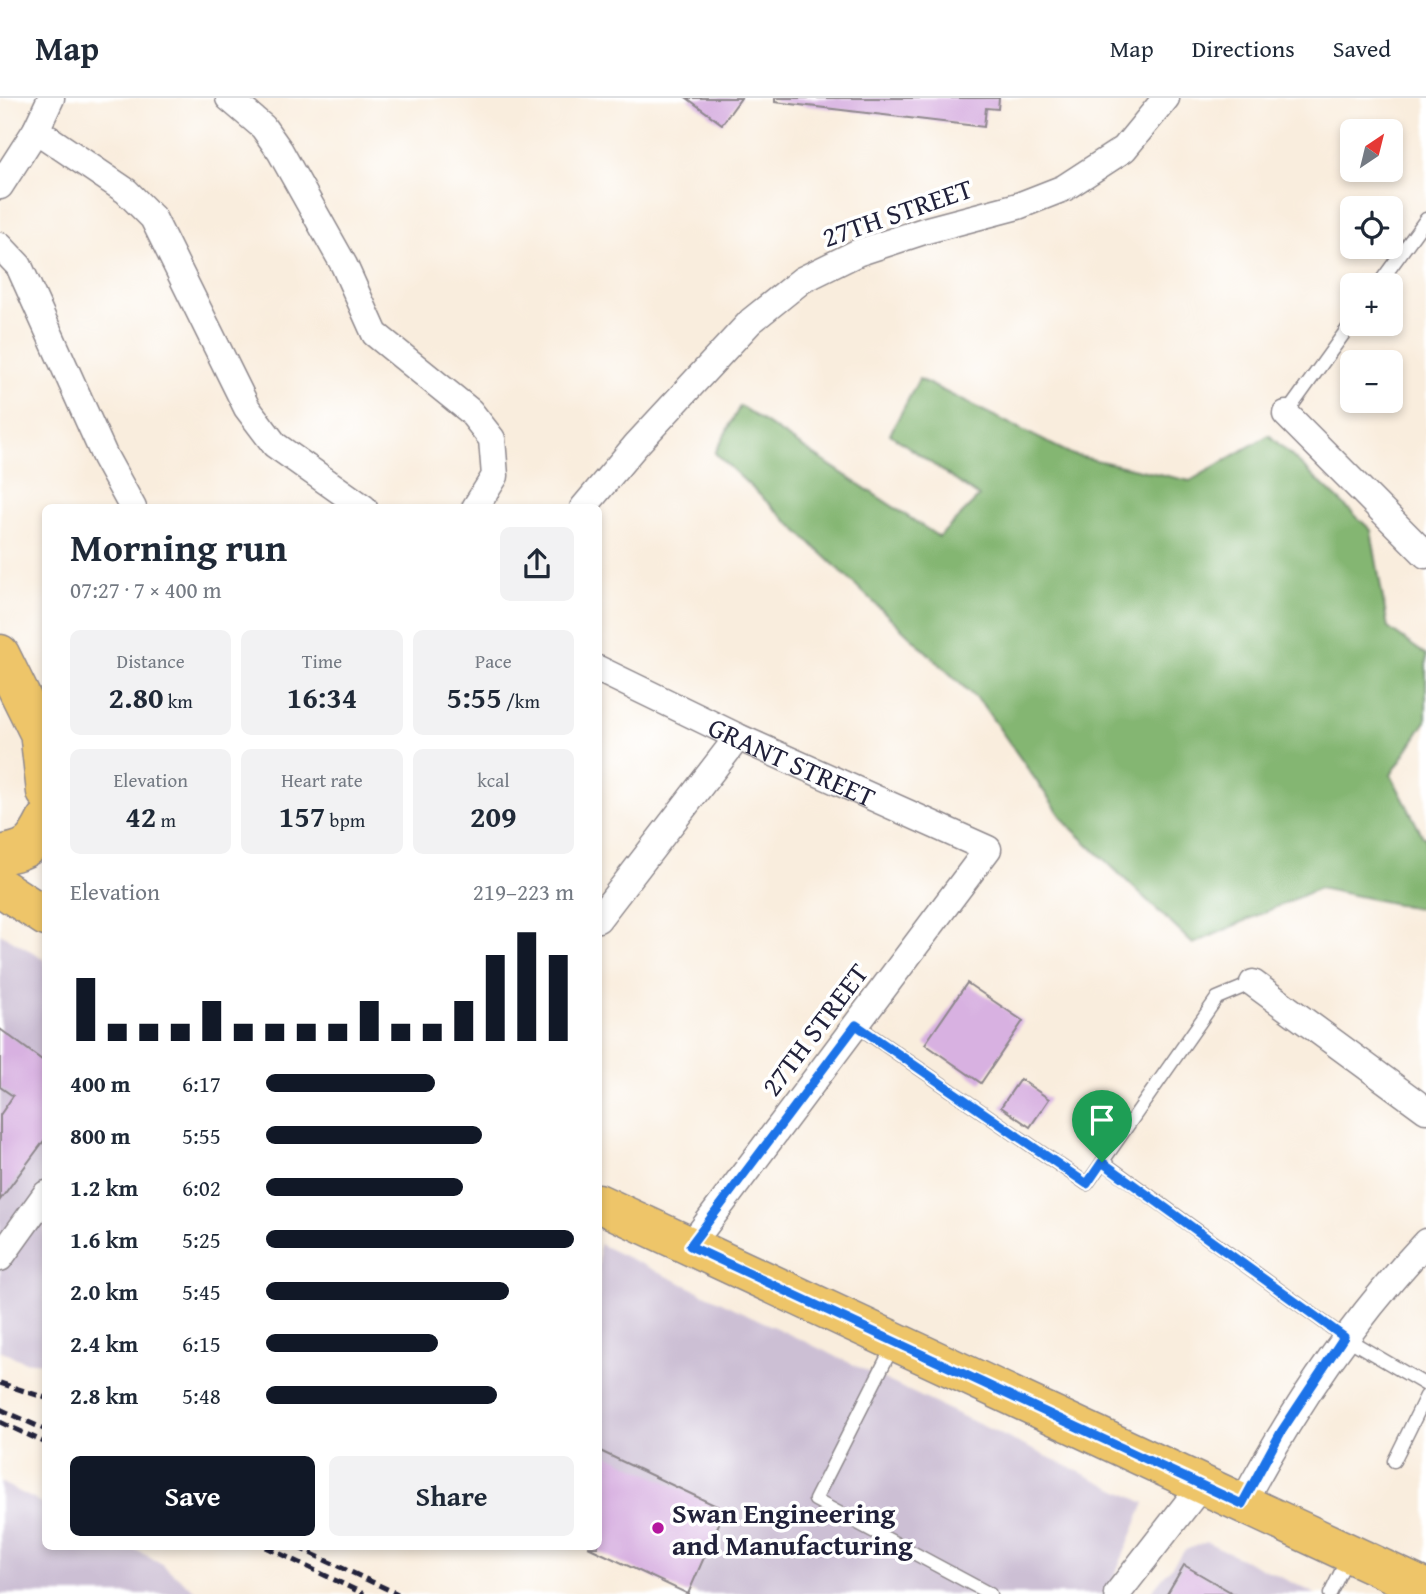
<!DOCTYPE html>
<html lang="en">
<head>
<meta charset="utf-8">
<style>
	:root { --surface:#fff; --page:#f2f2f3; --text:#1f2937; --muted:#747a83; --line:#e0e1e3; --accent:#111827 }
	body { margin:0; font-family:"Gentium Book Plus",serif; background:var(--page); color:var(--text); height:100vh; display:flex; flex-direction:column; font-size:26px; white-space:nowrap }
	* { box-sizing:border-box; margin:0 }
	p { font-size:23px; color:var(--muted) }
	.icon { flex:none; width:38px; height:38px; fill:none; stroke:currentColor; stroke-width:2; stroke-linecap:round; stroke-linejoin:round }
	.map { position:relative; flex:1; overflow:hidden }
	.side { position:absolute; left:42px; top:406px; width:560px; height:1046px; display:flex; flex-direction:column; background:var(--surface); border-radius:10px; box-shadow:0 4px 10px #0003 }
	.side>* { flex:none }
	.needle { width:46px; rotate:35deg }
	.controls { position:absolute; left:1340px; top:21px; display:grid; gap:14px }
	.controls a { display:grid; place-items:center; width:63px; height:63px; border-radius:10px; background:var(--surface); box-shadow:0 4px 10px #0003; font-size:35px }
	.pin { position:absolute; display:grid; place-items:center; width:60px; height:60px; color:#fff; margin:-72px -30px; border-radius:50% 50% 50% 0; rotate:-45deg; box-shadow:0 0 7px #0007 }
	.pin .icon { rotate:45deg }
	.round { display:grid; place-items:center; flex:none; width:74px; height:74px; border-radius:10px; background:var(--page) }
	.overview { display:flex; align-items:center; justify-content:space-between; height:119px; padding:0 28px }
	h1 { font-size:38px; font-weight:800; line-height:52px }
	.figures { display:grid; grid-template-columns:repeat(3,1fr); gap:10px; height:119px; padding:7px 28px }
	.figures div { display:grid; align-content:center; border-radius:10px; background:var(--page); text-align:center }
	.figures b { font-size:30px; font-weight:800 }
	.figures small { font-size:19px; font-weight:400 }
	.figures p { font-size:19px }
	.chart { height:196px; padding:14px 28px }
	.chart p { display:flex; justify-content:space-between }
	.chart svg { width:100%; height:126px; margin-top:7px; stroke:var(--accent); stroke-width:6 }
	.action { display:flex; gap:14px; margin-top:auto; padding:14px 28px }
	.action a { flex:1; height:80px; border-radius:10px; background:var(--accent); color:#fff; font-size:28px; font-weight:800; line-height:80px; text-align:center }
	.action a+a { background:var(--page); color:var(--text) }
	ul { padding:0 28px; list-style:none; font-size:23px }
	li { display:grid; grid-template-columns:112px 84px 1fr; align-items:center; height:52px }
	li i { height:18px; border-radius:9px; background:var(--accent) }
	header { display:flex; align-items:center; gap:42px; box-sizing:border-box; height:98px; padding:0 35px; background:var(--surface); border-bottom:2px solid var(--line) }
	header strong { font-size:33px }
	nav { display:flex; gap:38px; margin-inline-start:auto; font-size:24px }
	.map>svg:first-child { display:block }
	.industrial { fill:#ccbfd4 }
	.forest { fill:#84b672; stroke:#536c56; stroke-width:2 }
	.building { fill:#d8b1e1 }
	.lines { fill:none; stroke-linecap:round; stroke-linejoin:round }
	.service-casing { stroke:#8e888c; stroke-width:15 }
	.minor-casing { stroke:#8e888c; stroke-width:29 }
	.primary-casing { stroke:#8e888c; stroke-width:41 }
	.service { stroke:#fff; stroke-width:12 }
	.minor { stroke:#fff; stroke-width:26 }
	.primary { stroke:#eec569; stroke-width:38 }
	.rail { stroke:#22223b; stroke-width:5; stroke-dasharray:10 5; stroke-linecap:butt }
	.route-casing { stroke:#fff; stroke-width:14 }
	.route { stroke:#1a73e8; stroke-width:9 }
	.poi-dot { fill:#b5179e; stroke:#fff; stroke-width:2.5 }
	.labels { text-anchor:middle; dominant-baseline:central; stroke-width:7; stroke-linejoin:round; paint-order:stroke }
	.street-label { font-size:28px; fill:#22223b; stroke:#fff }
	.poi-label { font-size:28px; font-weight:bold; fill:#22223b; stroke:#fff; text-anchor:start }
</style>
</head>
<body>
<header>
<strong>Map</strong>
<nav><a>Map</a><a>Directions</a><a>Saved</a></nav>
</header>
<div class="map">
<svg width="1426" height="1496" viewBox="0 0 1426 1496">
	<rect width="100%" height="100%" fill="#fff"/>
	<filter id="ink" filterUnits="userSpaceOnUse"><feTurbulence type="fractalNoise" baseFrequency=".0143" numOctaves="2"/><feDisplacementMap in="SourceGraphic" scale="14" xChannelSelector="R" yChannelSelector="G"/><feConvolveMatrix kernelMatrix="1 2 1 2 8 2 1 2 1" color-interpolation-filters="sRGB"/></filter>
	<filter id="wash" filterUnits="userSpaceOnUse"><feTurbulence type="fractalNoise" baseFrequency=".00686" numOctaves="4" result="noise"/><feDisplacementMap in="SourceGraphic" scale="28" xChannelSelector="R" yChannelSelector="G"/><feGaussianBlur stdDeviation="1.57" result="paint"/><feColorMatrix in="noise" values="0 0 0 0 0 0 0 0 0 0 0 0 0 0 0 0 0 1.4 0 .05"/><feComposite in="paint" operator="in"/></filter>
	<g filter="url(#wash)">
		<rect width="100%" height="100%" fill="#f9eddd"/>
		<!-- industrial -->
		<path class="industrial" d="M0,835L45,862V1265L23,1263L0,1252Z
			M599,1146L1145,1405L1107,1496H697L592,1449H598Z
			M0,1384L45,1407L46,1449H130L159,1464L199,1496H0Z
			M1207,1444L1316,1496H1149L1185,1452Z"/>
		<!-- forest -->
		<path class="forest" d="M919,281L1073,357L1190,383L1269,337L1371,432L1388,530L1426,557V623L1391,677L1423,739H1426V812L1319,790L1193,846L1067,726L982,606L715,355L740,308L939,439L979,399L890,336Z"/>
		<g id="blocks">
			<!-- building -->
			<path class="building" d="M687,0H741L722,26Z
				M775,0H999L998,11L986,10L984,29L775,4Z
				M967,885L1023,923L981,985L925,946Z
				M0,931L46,965V1040L0,1102V1017L13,998L0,989Z
				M1020,981L1049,1001L1030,1029L1001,1009Z
				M598,1352L725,1412L688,1496L588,1449H598Z
				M1184,1467L1234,1496H1167Z"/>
		</g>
	</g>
	<g filter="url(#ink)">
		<use href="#blocks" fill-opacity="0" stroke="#8e888c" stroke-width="2"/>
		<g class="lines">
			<defs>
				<path id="service" d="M1378,187L1426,121
					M1286,316L1353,223
					M856,927L1087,1086L1217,900L1253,885
					M1103,1064L1344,1239L1426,1287
					M894,1246L815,1402L990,1496
					M1394,1363L1426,1298
					M1330,1496L1348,1459"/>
				<g id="minor">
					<path d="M229,0L263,29L280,53L344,167L375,236L470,313L492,341L495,378L475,410"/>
					<path d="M36,32L126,93L153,120L247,310L275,347L364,410"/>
					<path d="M0,88L36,32L51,0"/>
					<path d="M0,148L19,168L105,359L133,410"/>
					<path d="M1286,316L1426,457"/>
					<path d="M583,410L636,347L751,223L802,182L857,155L927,132L1018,108L1064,90L1124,51L1166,0"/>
					<path id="s1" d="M598,571L738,639L988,751L690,1148"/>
					<path d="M598,821L738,639"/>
					<path d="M1253,885L1426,1012"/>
					<path d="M0,1160L46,1096"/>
					<path d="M1242,1406C1293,1310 1351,1224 1426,1144"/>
					<path d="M1117,1496L1201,1388"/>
				</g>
				<path id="primary" d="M0,556L46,649
					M40,642L46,694
					M0,757C28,752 33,748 46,722
					M0,789L46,819
					M598,1105L1426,1491"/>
			</defs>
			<!-- service casing -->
			<use href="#service" class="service-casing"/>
			<!-- minor casing -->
			<use href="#minor" class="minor-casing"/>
			<!-- primary casing -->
			<use href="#primary" class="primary-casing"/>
			<!-- service -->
			<use href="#service" class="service"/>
			<!-- minor -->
			<use href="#minor" class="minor"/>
			<!-- primary -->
			<use href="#primary" class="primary"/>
			<!-- rail -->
			<path class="rail" d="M0,1285L46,1300
				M0,1311L46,1332
				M0,1324L46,1345
				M266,1449L364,1496
				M297,1449L398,1496"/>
		</g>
	</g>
	<g class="lines" filter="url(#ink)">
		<defs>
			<path id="route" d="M856,927L1087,1086L1102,1064L1344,1239L1281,1334L1242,1406L690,1148Z"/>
		</defs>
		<!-- route casing -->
		<use href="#route" class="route-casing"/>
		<!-- route -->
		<use href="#route" class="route"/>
	</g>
	<!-- markers -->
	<circle class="poi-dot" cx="658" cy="1430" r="7"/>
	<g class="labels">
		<!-- street labels -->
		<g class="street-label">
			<text transform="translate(897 114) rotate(-19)">27TH STREET</text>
			<text stroke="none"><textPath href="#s1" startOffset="215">GRANT STREET</textPath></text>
			<text transform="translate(814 931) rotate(-53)">27TH STREET</text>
		</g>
		<!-- poi labels -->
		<g class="poi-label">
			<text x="672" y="1414">Swan Engineering<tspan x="672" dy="32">and Manufacturing</tspan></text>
		</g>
	</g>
</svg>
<div class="controls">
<a><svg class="needle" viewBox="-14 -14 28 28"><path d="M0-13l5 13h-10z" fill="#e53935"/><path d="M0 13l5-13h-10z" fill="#747a83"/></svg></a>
<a><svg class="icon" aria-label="locate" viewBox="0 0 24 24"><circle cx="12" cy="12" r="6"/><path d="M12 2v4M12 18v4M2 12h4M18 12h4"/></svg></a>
<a>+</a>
<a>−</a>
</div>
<div class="pin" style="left:1102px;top:1064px;background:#1e9e55"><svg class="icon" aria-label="arrive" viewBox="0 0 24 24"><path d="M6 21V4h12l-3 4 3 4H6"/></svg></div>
<section class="side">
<div class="overview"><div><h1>Morning run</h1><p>07:27 · 7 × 400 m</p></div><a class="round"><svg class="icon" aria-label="share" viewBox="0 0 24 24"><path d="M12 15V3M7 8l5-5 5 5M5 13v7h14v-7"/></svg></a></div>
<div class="figures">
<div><p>Distance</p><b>2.80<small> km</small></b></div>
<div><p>Time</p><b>16:34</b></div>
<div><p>Pace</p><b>5:55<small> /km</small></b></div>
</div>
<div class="figures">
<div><p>Elevation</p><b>42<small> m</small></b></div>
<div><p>Heart rate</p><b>157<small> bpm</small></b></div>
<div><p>kcal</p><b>209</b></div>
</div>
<div class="chart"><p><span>Elevation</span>219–223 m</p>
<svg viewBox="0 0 160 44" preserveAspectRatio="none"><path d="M5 44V22M15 44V38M25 44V38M35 44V38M45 44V30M55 44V38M65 44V38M75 44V38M85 44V38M95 44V30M105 44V38M115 44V38M125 44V30M135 44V14M145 44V6M155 44V14"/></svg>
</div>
<ul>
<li><b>400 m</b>6:17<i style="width:55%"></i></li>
<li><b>800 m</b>5:55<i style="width:70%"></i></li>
<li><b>1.2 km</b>6:02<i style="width:64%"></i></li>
<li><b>1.6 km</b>5:25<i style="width:100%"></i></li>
<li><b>2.0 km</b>5:45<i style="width:79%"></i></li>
<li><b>2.4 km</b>6:15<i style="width:56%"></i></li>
<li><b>2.8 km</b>5:48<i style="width:75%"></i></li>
</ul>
<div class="action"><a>Save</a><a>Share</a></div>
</section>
</div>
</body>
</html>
